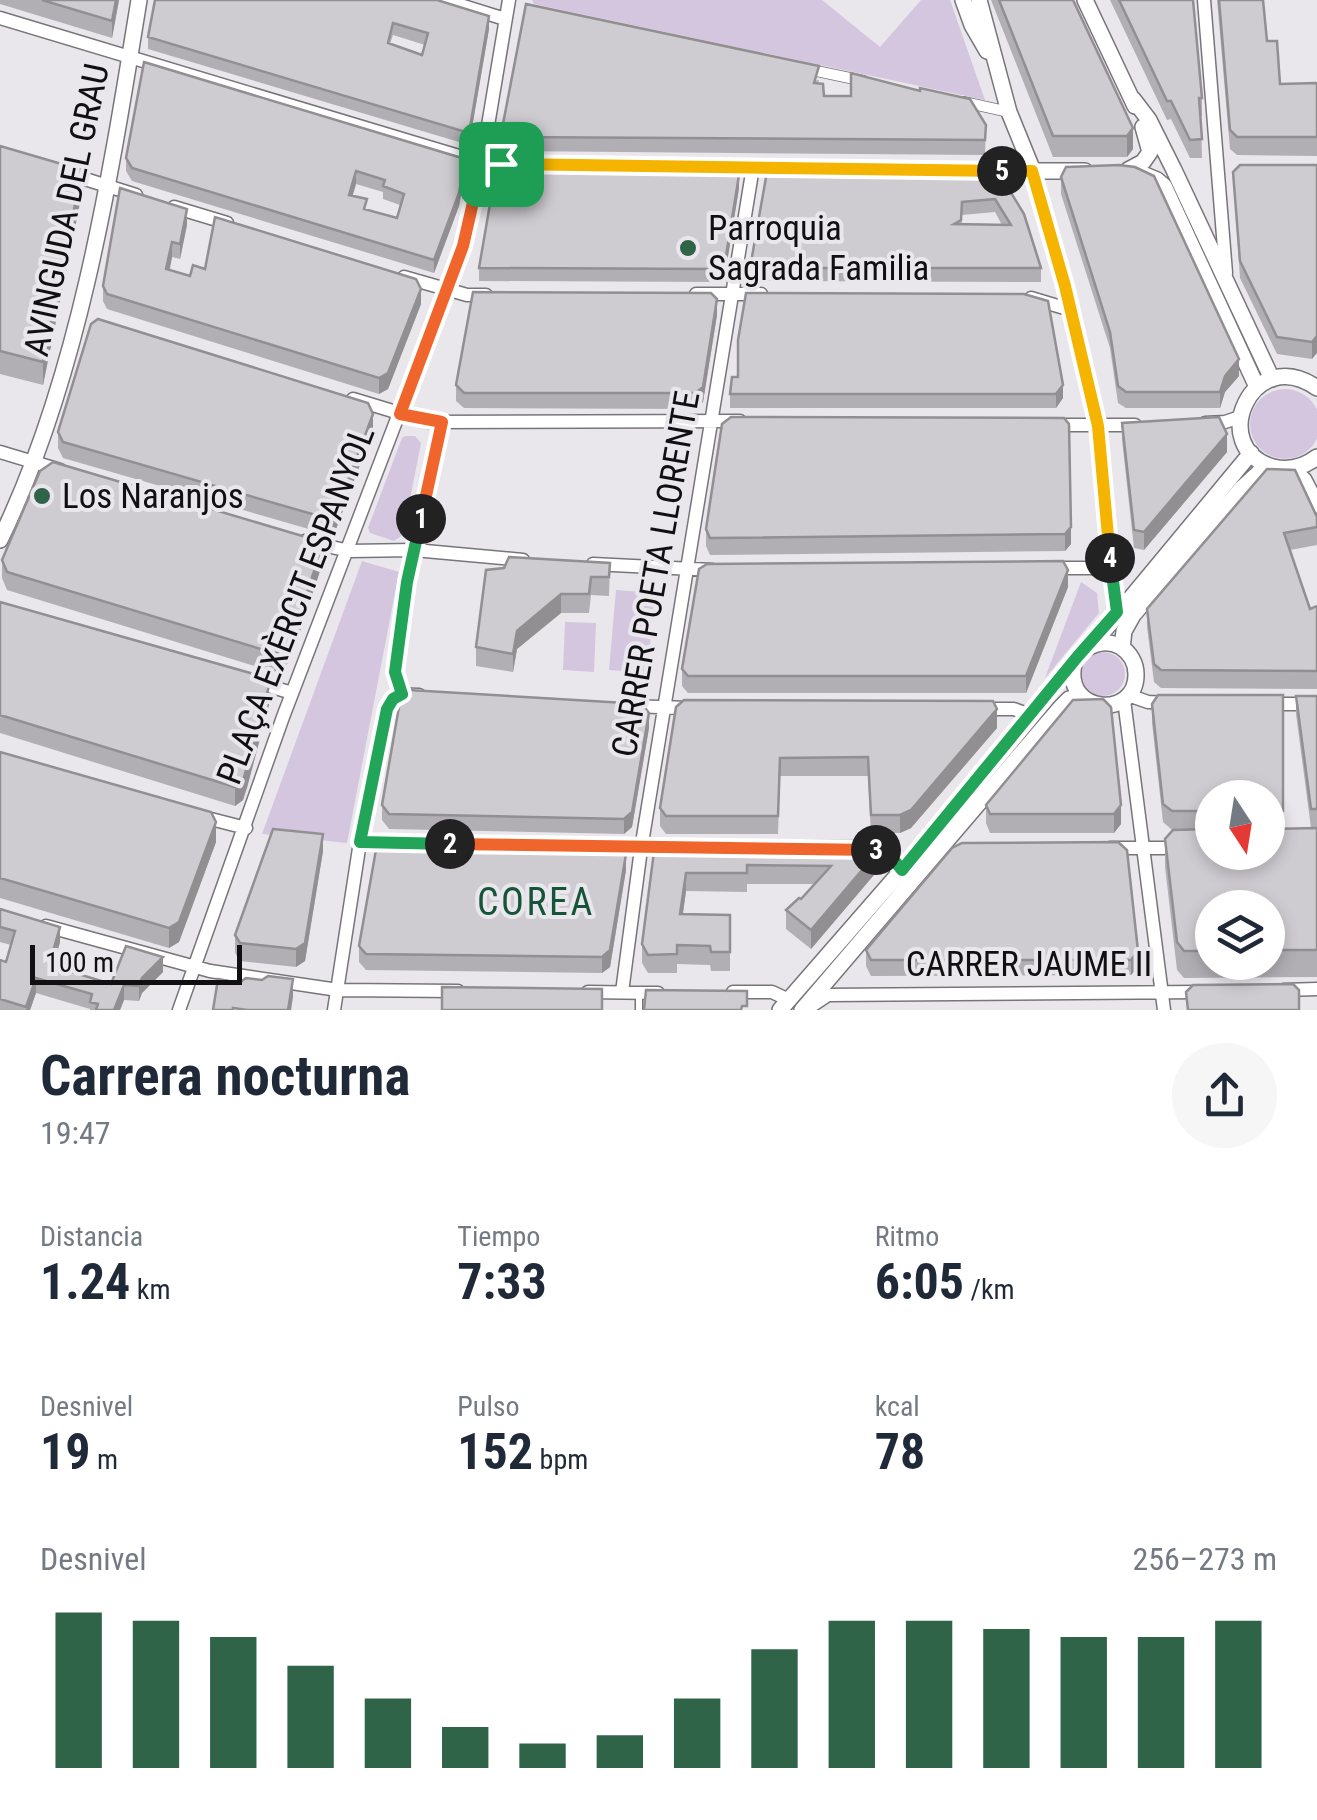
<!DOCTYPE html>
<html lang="es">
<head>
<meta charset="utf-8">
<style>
	:root { --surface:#fff; --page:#f6f6f7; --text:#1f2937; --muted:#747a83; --accent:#306449 }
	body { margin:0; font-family:"Roboto Condensed",sans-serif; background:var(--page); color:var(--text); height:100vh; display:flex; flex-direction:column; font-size:38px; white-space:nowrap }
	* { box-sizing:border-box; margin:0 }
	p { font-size:32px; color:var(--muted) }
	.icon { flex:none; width:55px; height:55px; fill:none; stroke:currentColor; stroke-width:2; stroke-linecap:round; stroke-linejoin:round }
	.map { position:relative; height:1010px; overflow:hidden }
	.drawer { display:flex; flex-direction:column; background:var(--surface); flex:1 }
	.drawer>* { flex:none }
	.needle { width:65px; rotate:168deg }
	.controls { position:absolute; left:1195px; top:780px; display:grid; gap:20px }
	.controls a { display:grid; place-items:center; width:90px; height:90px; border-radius:50%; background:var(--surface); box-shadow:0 5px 15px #0003; font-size:50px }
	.scale { position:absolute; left:30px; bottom:25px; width:212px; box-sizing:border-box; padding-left:10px; border:5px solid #100f11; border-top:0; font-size:28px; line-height:35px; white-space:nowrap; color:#100f11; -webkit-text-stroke:8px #eae7ec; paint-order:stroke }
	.pin { position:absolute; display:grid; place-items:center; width:85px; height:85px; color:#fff; margin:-42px; border-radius:20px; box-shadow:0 5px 15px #0006 }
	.km { position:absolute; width:50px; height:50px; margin:-25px; border-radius:50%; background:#222; color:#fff; font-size:28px; line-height:50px; text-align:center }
	.round { display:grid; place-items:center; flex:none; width:105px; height:105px; border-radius:52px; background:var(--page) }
	.head { display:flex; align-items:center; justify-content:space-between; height:170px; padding:0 40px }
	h1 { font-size:55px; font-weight:700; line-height:75px }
	.figures { display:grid; grid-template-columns:repeat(3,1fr); gap:15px; height:170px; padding:10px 40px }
	.figures div { display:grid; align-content:center }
	.figures b { font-size:50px; font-weight:700 }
	.figures small { font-size:28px; font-weight:400 }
	.figures p { font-size:28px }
	.chart { height:280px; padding:20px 40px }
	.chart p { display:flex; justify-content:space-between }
	.chart svg { width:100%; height:180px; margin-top:10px; stroke:var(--accent); stroke-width:6 }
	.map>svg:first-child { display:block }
	.green { fill:#d3c6de }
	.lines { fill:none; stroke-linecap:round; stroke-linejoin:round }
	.service-casing { stroke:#78757a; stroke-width:9 }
	.pedestrian-casing { stroke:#78757a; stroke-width:12 }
	.minor-casing { stroke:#78757a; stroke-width:15 }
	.tertiary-casing { stroke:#78757a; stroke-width:18 }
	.service { stroke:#fff; stroke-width:6 }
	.pedestrian { stroke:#fff; stroke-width:10 }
	.minor { stroke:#fff; stroke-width:12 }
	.tertiary { stroke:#fff; stroke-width:15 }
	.wall { fill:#b2afb4; fill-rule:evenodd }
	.shaded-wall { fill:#918f92 }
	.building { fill:#cfccd1; stroke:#918f92; stroke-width:2.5; fill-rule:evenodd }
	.split-1-casing { stroke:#fff; stroke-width:20 }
	.split-2-casing { stroke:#fff; stroke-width:20 }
	.split-3-casing { stroke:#fff; stroke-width:20 }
	.split-4-casing { stroke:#fff; stroke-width:20 }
	.split-5-casing { stroke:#fff; stroke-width:20 }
	.split-6-casing { stroke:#fff; stroke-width:20 }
	.split-1 { stroke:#f0652b; stroke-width:12 }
	.split-2 { stroke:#22a559; stroke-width:12 }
	.split-3 { stroke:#f0652b; stroke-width:12 }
	.split-4 { stroke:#22a559; stroke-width:12 }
	.split-5 { stroke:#f5b400; stroke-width:12 }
	.split-6 { stroke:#f5b400; stroke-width:12 }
	.poi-dot { fill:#306449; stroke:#eae7ec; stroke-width:4 }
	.labels { text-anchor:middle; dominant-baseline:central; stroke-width:8; stroke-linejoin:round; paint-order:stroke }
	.street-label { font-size:35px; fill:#100f11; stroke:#eae7ec }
	.poi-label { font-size:35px; fill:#100f11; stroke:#eae7ec; text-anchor:start }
	.neighbourhood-label { font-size:38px; letter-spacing:2.5px; fill:#155438; stroke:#eae7ec }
</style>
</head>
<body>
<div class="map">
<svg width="1317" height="1010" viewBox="0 0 1317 1010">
	<rect width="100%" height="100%" fill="#eae7ec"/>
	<!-- green -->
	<path class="green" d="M532,0H822L880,47L921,0H950L985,100L534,4Z
		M1250 424a35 35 0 1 1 70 0a35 35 0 1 1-70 0Z
		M405,436H415L421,443L403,535L394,541L370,533L368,528L402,438Z
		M362,561L399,572L347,843L262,834Z
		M1081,582L1097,593L1099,613L1045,678Z
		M616,590L654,593L648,673L609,670Z
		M565,622L596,623L594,672L563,670Z
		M1081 674a22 22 0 1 1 44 0a22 22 0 1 1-44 0Z"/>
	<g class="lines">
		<defs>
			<path id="service" d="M639,1010V993"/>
			<path id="pedestrian" d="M807,69L864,81
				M964,102L1009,112
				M402,694L395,671L407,582L442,422"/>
			<path id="minor" d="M444,0L505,19
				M1204,0L1226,273
				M0,18L482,163L661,166
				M716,166L781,167
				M981,170L1033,171L1071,310L1097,426L1117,612
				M69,174L136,195
				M174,207L227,223
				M404,277L467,295H486
				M696,294H761
				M1031,298L1071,310
				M353,399L429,422L740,421
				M1205,423L1225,422L1240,417
				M1055,425H1135
				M0,452L60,470
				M305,541L349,551L414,550L523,560
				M593,564L713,570
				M1053,568H1110
				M252,681L292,693
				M1128,695L1148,702L1170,703
				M1124,700L1164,1010
				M1269,704H1317
				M629,706L689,708
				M979,709H1014L1030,715
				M199,816L246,828
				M608,848L668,849
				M1110,848H1212
				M863,850C883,850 890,853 902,870
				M46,926L210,971L338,990L458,991
				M1283,990L1317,989
				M588,992L658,993
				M622,992L641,849L753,167
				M733,992H772L789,1000
				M807,1009L828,995L1198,992
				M179,1010L283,717L463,246L475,203L509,0
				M334,1010L360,842L387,709C394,694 404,694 419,695"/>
			<path id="tertiary" d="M963,0L972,25L987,51
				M979,0L1009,112L1033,171H1085
				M1085,0L1135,106
				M1133,99L1149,120L1174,170L1272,379
				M1128,170L1143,162L1150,152L1143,127
				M1138,172L1157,180L1164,186L1257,387
				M1317,388C1252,342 1206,448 1273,467C1289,471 1304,467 1317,457
				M1292,469L1304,480L1317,505
				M0,540C79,377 110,179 139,0
				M1091,646L1251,453
				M1122,648L1124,631L1133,615L1242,488L1267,465
				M780,1010L902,870L1084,650C1095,643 1109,640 1121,647C1130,653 1136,663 1136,674C1137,719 1063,715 1074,664
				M802,1010L1060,708L1069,699L1081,696"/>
		</defs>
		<!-- service casing -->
		<use href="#service" class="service-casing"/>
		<!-- pedestrian casing -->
		<use href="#pedestrian" class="pedestrian-casing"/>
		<!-- minor casing -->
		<use href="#minor" class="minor-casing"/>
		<!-- tertiary casing -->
		<use href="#tertiary" class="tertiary-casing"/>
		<!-- service -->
		<use href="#service" class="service"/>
		<!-- pedestrian -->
		<use href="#pedestrian" class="pedestrian"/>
		<!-- minor -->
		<use href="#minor" class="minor"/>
		<!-- tertiary -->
		<use href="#tertiary" class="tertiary"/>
	</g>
	<!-- wall -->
	<path class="wall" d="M0,0H119L112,38L0,4Z
		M155,0L489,29L469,145L148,49V37ZM393,35L425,45L422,55L390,44Z
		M991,0H1073L1133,149L1127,157H1053Z
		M1110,0H1193L1202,98V116H1201L1202,158H1190L1171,119L1167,120Z
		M1217,0H1263L1267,41L1280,84L1317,83V156L1237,155L1230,149Z
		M819,80L818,84L824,96L986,125L985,155L509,151L502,143V129Z
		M0,146L82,193L43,385L0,374Z
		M126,158L465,172L459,206L434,273L132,181L126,171ZM356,184L383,192V199L400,205L397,218L367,210L352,196Z
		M1317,165L1312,359L1277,354L1240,278L1233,172Z
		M996,168L1041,268V282L750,281V268ZM995,212L1002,225H962V215Z
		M1061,177L1239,376L1225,392L1220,408H1126L1118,403L1110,348L1061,194Z
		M739,188L725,275L717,282L479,281V268Z
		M187,225L180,259L172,257L170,270L190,276L205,269L421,304L388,389L379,394L107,309L103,301V286Z
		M1024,294L1063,398L1056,408H730V394Z
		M717,315L703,402L695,409L464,408L456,401V385Z
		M1064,418L1071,544L1065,551L710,555L706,546V529Z
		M1122,423L1227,452L1144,550L1134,548L1122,440Z
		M373,430L336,529L326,534L63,458L58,448V432Z
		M1267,469L1317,517V545L1290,550L1310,609L1317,606V689L1161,688L1154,682L1147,627V609Z
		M2,560L321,568L290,662L274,672L7,590L2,578Z
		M610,563L609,596L591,595L589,613H561L517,649L513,672L476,666V647Z
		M1068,587L1026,693H688L682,686V669Z
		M0,602L269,705L243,800L235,806L0,733Z
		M1283,695V828H1317V977L1184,978L1177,970L1165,867V839L1196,830H1172L1163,822L1152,723V704ZM1212,798H1268V852H1212ZM1212,908H1268V962H1212Z
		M1296,696H1317V828H1311L1296,714Z
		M1073,700L1121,824L1114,833H990L986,823V805Z
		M676,707L997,728L911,828L900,833H871L868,776H780L778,834H666L660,826V808Z
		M649,728L632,827L624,834L389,829L382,820V805Z
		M0,752L216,842L179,942L169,948L0,898Z
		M1118,842L1138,967L1131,975L871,976L866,966V950Z
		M655,844L879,869L811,949L786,929V910L801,899L815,884H747V892L686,891L683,914L730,915V971H711L710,965L677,964V973H648L642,963V944Z
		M323,851L305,961L296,967L240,961L235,953V935Z
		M626,870L610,967L602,973L366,970L359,962V946Z
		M0,909L60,942L53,967L111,984L163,972L142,993L139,1001L124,1000L120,1010H90V1009L36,993L30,1010H0V960L6,962L11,945L0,942Z"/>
	<!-- shaded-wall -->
	<path class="shaded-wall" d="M116,0H119L112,38V21Z
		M489,16V29L469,145V133Z
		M1133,128V149L1127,157V136Z
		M465,159V172L459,206L434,273V260Z
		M82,170V193L43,385V362Z
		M356,171V184L349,208V195Z
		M739,175V188L725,275L717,282V269Z
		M187,209V225L180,259V244Z
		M172,242V257L166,284V269Z
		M421,289V304L388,389L379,394V378Z
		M717,299V315L703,402L695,409V393Z
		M1317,336V353L1312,359V342Z
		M1239,359V376L1225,392L1220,408V392L1225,376Z
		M1063,385V398L1056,408V394Z
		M373,414V430L336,529L326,534V518Z
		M1227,434V452L1144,550V532Z
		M1071,527V544L1065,551V534Z
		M321,550V568L290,662L274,672V653Z
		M1068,570V587L1026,693V676Z
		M561,594V613L517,649L513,672V654L517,631Z
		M269,686V705L247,788L243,800L235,806V787Z
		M997,709V728L911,828L900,833V815Z
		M649,713V728L632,827L624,834V819Z
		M1121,805V824L1114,833V814Z
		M216,822V842L179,942L169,948V928Z
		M323,834V851L305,961L296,967V949Z
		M879,850V869L811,949V930Z
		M626,854V870L610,967L602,973V957Z
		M686,873V891L680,933V914Z
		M60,927V942L49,981V965Z
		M1138,951V967L1131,975V960Z
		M163,957V972L142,993L139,1001V986L142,978Z
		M36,978V993L30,1010H26Z
		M293,979V997L291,1010H288Z
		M124,985V1000L120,1010H114Z"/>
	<!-- building -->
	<path class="building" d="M42,0H116L112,21Z
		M155,0H437L489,16L469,133L148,37ZM393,23L428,33L422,55L388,43Z
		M999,0H1073L1133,128L1127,136H1053Z
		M1119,0H1193L1202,98H1199L1202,139L1190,140L1171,101H1167Z
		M1219,0H1263L1267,41H1277L1280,84L1317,83V137H1237L1230,130Z
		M526,4L819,66L814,83L823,84L824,96H851V73L920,91V88L970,99L986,125L985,140L509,137L502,129Z
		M144,62L465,159L459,193L434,260L132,168L126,158ZM356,171L385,180L383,186L404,194L397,218L364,209L367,199L349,195Z
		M0,146L82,170L43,362L0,351Z
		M731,165L739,175L725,262L717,269L479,268L496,169L500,166Z
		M1119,165L1135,167L1154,176L1239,359L1225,376L1220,392H1126L1118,386L1110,332L1061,177L1066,167Z
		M1240,165H1317V336L1312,342L1277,337L1240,261L1233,172Z
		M768,166L996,168L1024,214L1041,268H750ZM995,199L1011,225L954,224L961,220L962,202Z
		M120,188L187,209L180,244L172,242L166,269L190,276L193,265L205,269L215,217L416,279L421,289L388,373L379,378L107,294L103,286Z
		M473,292L711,293L717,299L703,387L695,393H464L456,385Z
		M746,293L1024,294L1048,301L1063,385L1056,394H730L732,377H738V340Z
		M98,319L368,403L373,414L336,513L326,518L63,442L58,432L91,324Z
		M731,417L1064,418L1069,424L1071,527L1065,534L710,538L706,529L722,424Z
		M1219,417L1227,434L1144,532L1134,530L1122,423Z
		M53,462L316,540L321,550L290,644L274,653L7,572L2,560L40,471Z
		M1267,469L1295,470L1317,517V527L1284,533L1310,609L1317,606V671L1161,670L1154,664L1147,609Z
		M509,557L610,563L609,577H591L589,594H561L517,631L513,654L476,647L486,570L504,568Z
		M1063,561L1068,570L1026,676H688L682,669L699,569L707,564Z
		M0,602L261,676L269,686L243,781L235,787L0,715Z
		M409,690L642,704L649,713L632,812L624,819L389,814L382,805L401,695Z
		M1158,695H1283V811H1268V798H1212V811H1172L1163,804L1152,704Z
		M1296,696H1317V809H1311Z
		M1103,699L1111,707L1121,805L1114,814H990L986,805L1073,700Z
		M684,700L993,701L997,709L911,810L900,815H871L868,757L780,758L778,816H666L660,808L676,707Z
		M0,752L211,812L216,822L179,922L169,928L0,878Z
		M1317,828V950H1268V908H1212V951H1184L1177,942L1165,839L1173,830L1212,829V852H1268V829Z
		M273,829L323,834L305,943L296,949L240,943L235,935Z
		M383,838L617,844L626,854L610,950L602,957L366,954L359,946L377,844Z
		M659,840L874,841L879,850L811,930L786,910L799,898L801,899L831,866L747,865V873H686L680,914L730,915V952H711L710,946L677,945V954L648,955L642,944L655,844Z
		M1118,842L1127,850L1138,951L1131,960H871L866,950L952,848L962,843Z
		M0,909L60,927L49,965L111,984L126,946L163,957L142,978L139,986L124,985L114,1010H96L98,1004L90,1002L92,994L36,978L26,1007L0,999V960L6,962L15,931L0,927Z
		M268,976L293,979L288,1010H247L233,1008V1010H213L218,979L239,983L246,978L262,980Z
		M1293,984L1299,990V1010H1188L1186,992L1193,985Z
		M442,987L602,989V1010H442Z
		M646,990L747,991V1006H742L741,1010H644Z"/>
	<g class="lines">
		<defs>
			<path id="split-1" d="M421,519L442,422L400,414L463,246L482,163L501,164"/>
			<path id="split-2" d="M421,519L407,582L395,672L402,694L393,699L387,709L360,842L450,844"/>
			<path id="split-3" d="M450,844L876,850"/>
			<path id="split-4" d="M876,850L889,854L902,870L1078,656L1117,612L1110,558"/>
			<path id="split-5" d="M1002,171H1032L1065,286L1098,426L1110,558"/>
			<path id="split-6" d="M501,164L1002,171"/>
		</defs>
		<!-- split-1 casing -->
		<use href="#split-1" class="split-1-casing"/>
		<!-- split-2 casing -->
		<use href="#split-2" class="split-2-casing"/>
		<!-- split-3 casing -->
		<use href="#split-3" class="split-3-casing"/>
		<!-- split-4 casing -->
		<use href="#split-4" class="split-4-casing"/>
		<!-- split-5 casing -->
		<use href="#split-5" class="split-5-casing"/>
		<!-- split-6 casing -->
		<use href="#split-6" class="split-6-casing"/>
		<!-- split-1 -->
		<use href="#split-1" class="split-1"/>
		<!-- split-2 -->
		<use href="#split-2" class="split-2"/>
		<!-- split-3 -->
		<use href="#split-3" class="split-3"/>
		<!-- split-4 -->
		<use href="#split-4" class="split-4"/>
		<!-- split-5 -->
		<use href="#split-5" class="split-5"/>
		<!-- split-6 -->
		<use href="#split-6" class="split-6"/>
	</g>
	<!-- markers -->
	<g class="poi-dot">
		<circle cx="688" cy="248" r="10"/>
		<circle cx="42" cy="496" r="10"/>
	</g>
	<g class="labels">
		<!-- street labels -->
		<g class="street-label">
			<text transform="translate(67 210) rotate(-78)">AVINGUDA DEL GRAU</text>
			<text transform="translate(656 574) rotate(-80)">CARRER POETA LLORENTE</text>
			<text transform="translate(296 605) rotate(-69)">PLAÇA EXÈRCIT ESPANYOL</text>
			<text x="1029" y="964">CARRER JAUME II</text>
		</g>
		<!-- poi labels -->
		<g class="poi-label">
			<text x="708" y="228">Parroquia<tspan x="708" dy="40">Sagrada Familia</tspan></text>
			<text x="62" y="496">Los Naranjos</text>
		</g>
		<!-- neighbourhood labels -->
		<g class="neighbourhood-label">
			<text x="536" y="902">COREA</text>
		</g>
	</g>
</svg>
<div class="controls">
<a><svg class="needle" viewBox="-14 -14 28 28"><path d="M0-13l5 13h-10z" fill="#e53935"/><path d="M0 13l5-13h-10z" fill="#747a83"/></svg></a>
<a><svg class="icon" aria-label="layers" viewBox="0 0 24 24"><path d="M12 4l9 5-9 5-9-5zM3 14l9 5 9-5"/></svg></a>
</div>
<div class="scale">100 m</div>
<div class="pin" style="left:501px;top:164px;background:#1e9e55"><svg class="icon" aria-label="arrive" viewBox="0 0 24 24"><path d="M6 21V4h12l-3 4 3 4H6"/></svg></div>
<b class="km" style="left:421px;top:519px">1</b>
<b class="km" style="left:450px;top:844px">2</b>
<b class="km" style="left:876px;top:850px">3</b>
<b class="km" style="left:1110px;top:558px">4</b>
<b class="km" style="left:1002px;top:171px">5</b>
</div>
<section class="drawer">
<div class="head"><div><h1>Carrera nocturna</h1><p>19:47</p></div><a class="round"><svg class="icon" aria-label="share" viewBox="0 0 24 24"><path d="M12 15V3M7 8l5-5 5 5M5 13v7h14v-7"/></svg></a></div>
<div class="figures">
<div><p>Distancia</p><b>1.24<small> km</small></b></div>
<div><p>Tiempo</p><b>7:33</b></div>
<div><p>Ritmo</p><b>6:05<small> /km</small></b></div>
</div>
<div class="figures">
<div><p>Desnivel</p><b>19<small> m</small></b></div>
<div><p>Pulso</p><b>152<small> bpm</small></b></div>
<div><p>kcal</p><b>78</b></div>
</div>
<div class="chart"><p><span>Desnivel</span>256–273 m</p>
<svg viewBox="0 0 160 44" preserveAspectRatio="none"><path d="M5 44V6M15 44V8M25 44V12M35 44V19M45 44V27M55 44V34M65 44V38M75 44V36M85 44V27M95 44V15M105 44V8M115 44V8M125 44V10M135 44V12M145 44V12M155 44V8"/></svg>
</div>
</section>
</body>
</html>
